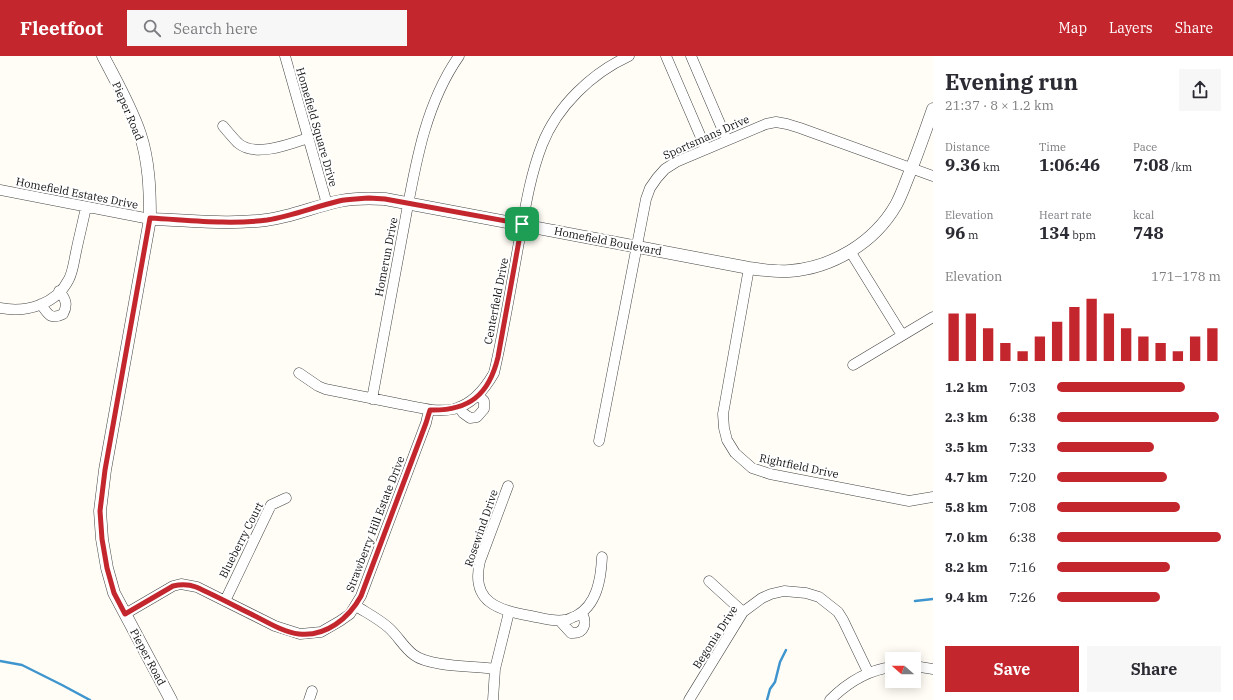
<!DOCTYPE html>
<html lang="en">
<head>
<meta charset="utf-8">
<style>
	:root { --surface:#fff; --page:#f7f7f7; --text:#2b2b33; --muted:#7c7c81; --accent:#c4262e }
	body { margin:0; font-family:"IBM Plex Serif",serif; background:var(--page); color:var(--text); height:100vh; display:flex; flex-direction:column; font-size:15px; white-space:nowrap }
	* { box-sizing:border-box; margin:0 }
	p { font-size:13px; color:var(--muted) }
	.icon { flex:none; width:22px; height:22px; fill:none; stroke:currentColor; stroke-width:2; stroke-linecap:round; stroke-linejoin:round }
	.map { position:relative; flex:1; overflow:hidden }
	.drawer { display:flex; flex-direction:column; background:var(--surface); width:300px }
	.drawer>* { flex:none }
	.needle { width:26px; rotate:290deg }
	.fabs { position:absolute; left:885px; top:596px; display:grid; gap:8px }
	.fabs a { display:grid; place-items:center; width:36px; height:36px; border-radius:0px; background:var(--surface); box-shadow:0 2px 10px #0003; font-size:20px }
	.pin { position:absolute; display:grid; place-items:center; width:34px; height:34px; color:#fff; margin:-17px; border-radius:8px; box-shadow:0 2px 6px #0006 }
	.round { display:grid; place-items:center; flex:none; width:42px; height:42px; border-radius:0px; background:var(--page) }
	.head { display:flex; align-items:center; justify-content:space-between; height:68px; padding:0 12px }
	h1 { font-size:22px; font-weight:700; line-height:30px }
	.figures { display:grid; grid-template-columns:repeat(3,1fr); gap:6px; height:68px; padding:4px 12px }
	.figures div { display:grid; align-content:center }
	.figures b { font-size:17px; font-weight:700 }
	.figures small { font-size:11px; font-weight:400 }
	.figures p { font-size:11px }
	.chart { height:112px; padding:8px 12px }
	.chart p { display:flex; justify-content:space-between }
	.chart svg { width:100%; height:72px; margin-top:4px; stroke:var(--accent); stroke-width:6 }
	.cta { display:flex; gap:8px; margin-top:auto; padding:8px 12px }
	.cta a { flex:1; height:46px; border-radius:0px; background:var(--accent); color:#fff; font-size:16px; font-weight:700; line-height:46px; text-align:center }
	.cta a+a { background:var(--page); color:var(--text) }
	ul { padding:0 12px; list-style:none; font-size:13px }
	li { display:grid; grid-template-columns:64px 48px 1fr; align-items:center; height:30px }
	li i { height:10px; border-radius:5px; background:var(--accent) }
	header { display:flex; align-items:center; gap:24px; box-sizing:border-box; height:56px; padding:0 20px; background:var(--accent); color:#fff }
	header strong { font-size:19px }
	nav { display:flex; gap:22px; margin-inline-start:auto; font-size:14px }
	.search { width:280px; height:36px; background:var(--page); display:flex; align-items:center; gap:10px; box-sizing:border-box; padding:0 14px; border-radius:0px; color:var(--muted); font-size:15px }
	main { display:flex; flex:1; min-height:0 }
	.map>svg:first-child { display:block }
	.lines { fill:none; stroke-linecap:round; stroke-linejoin:round }
	.stream { stroke:#3f96cf; stroke-width:2.5 }
	.minor-casing { stroke:#444; stroke-width:11 }
	.tertiary-casing { stroke:#444; stroke-width:13 }
	.minor { stroke:#fff; stroke-width:10 }
	.tertiary { stroke:#fff; stroke-width:12 }
	.route-casing { stroke:#fff; stroke-width:8 }
	.route { stroke:#c4262e; stroke-width:5 }
	.labels { text-anchor:middle; dominant-baseline:central; stroke-width:4; stroke-linejoin:round; paint-order:stroke }
	.street-label { font-size:11px; fill:#111; stroke:#fff }
</style>
</head>
<body>
<header>
<strong>Fleetfoot</strong>
<div class="search"><svg class="icon" aria-label="search" viewBox="0 0 24 24"><circle cx="10" cy="10" r="6"/><path d="M15 15l6 6"/></svg>Search here</div>
<nav><a>Map</a><a>Layers</a><a>Share</a></nav>
</header>
<main>
<div class="map">
<svg width="933" height="644" viewBox="0 0 933 644">
	<rect width="100%" height="100%" fill="#fffdf5"/>
	<g class="lines">
		<!-- stream -->
		<path class="stream" d="M915,545L933,543
			M0,605L22,609L62,629L90,644
			M767,644L770,633L775,626L780,606L786,594"/>
		<defs>
			<path id="minor" d="M285,0L327,148
				M666,0L706,93
				M691,0L727,84
				M223,70C228,76 233,82 238,87C255,102 290,88 308,82
				M0,134L150,163
				M850,195L902,279
				M749,212L723,358L724,372L727,384L735,397L752,412L770,418L909,445L933,441
				M41,248C48,259 51,264 63,258C68,249 66,243 59,235
				M0,252C26,257 56,249 69,223C73,215 74,205 76,196C79,181 83,166 86,151
				M853,309L933,261
				M299,317L318,330L325,333C350,338 375,343 400,348C417,351 436,357 454,353C473,348 485,333 494,317C504,274 511,230 519,186C525,153 530,120 542,89C557,50 592,17 629,0
				M372,343C382,289 392,235 402,181C414,119 422,53 459,0
				M459,351L463,357L470,362L477,361L484,353V345L478,339
				M599,385L646,143L650,132L657,122L665,113L676,106L766,68L776,66L787,68L800,72L933,120
				M508,430L480,505C470,547 499,554 531,560C542,562 553,566 565,564C569,564 572,561 576,560C597,549 601,523 602,501
				M709,525L743,556
				M225,545L271,449L286,442
				M356,550C367,557 379,563 389,572C398,580 404,592 414,599C430,611 474,610 495,613
				M125,558L173,530L181,528L197,531L275,570L300,578L321,576L340,565L350,558L361,540L426,367L429,354
				M560,565L571,577C585,578 587,567 582,557
				M914,610L933,613
				M309,644L312,635
				M493,644L495,613L509,556
				M689,644L743,556L762,542L771,538L784,535L806,537L819,541L838,556L843,564L868,616
				M830,644C847,627 868,614 892,611"/>
			<path id="tertiary" d="M103,0C116,25 131,51 140,78C149,105 150,134 150,163L105,414L100,455L102,483L107,512L114,537L171,644
				M150,163C189,164 228,169 266,164C292,161 315,150 340,145C355,142 370,142 385,143L749,212C762,214 775,216 789,215C832,212 874,187 896,149C901,140 904,131 908,121C917,99 925,76 933,53"/>
		</defs>
		<!-- minor casing -->
		<use href="#minor" class="minor-casing"/>
		<!-- tertiary casing -->
		<use href="#tertiary" class="tertiary-casing"/>
		<!-- minor -->
		<use href="#minor" class="minor"/>
		<!-- tertiary -->
		<use href="#tertiary" class="tertiary"/>
	</g>
	<g class="lines">
		<defs>
			<path id="route" d="M369,142L385,143L522,168L498,301C489,339 469,355 430,354L426,367L361,540C349,562 326,581 299,578C282,576 264,564 249,557C231,548 214,539 196,531C188,528 182,528 173,530L125,558L114,537L107,512L102,483L100,455L105,414L150,162C189,164 229,169 267,164C292,160 314,151 339,145C348,143 359,143 369,142Z"/>
		</defs>
		<!-- route casing -->
		<use href="#route" class="route-casing"/>
		<!-- route -->
		<use href="#route" class="route"/>
	</g>
	<g class="labels">
		<!-- street labels -->
		<g class="street-label">
			<text transform="translate(128 55) rotate(67)">Pieper Road</text>
			<text transform="translate(317 71) rotate(74)">Homefield Square Drive</text>
			<text transform="translate(706 81) rotate(-24)">Sportsmans Drive</text>
			<text transform="translate(77 137) rotate(11)">Homefield Estates Drive</text>
			<text transform="translate(608 185) rotate(11)">Homefield Boulevard</text>
			<text transform="translate(386 201) rotate(-79)">Homerun Drive</text>
			<text transform="translate(496 245) rotate(-79)">Centerfield Drive</text>
			<text transform="translate(799 410) rotate(12)">Rightfield Drive</text>
			<text transform="translate(375 468) rotate(-69)">Strawberry Hill Estate Drive</text>
			<text transform="translate(481 472) rotate(-71)">Rosewind Drive</text>
			<text transform="translate(241 484) rotate(-63)">Blueberry Court</text>
			<text transform="translate(715 581) rotate(-57)">Begonia Drive</text>
			<text transform="translate(148 601) rotate(62)">Pieper Road</text>
		</g>
	</g>
</svg>
<div class="fabs">
<a><svg class="needle" viewBox="-14 -14 28 28"><path d="M0-13l5 13h-10z" fill="#e53935"/><path d="M0 13l5-13h-10z" fill="#7c7c81"/></svg></a>
</div>
<div class="pin" style="left:522px;top:168px;background:#1e9e55"><svg class="icon" aria-label="arrive" viewBox="0 0 24 24"><path d="M6 21V4h12l-3 4 3 4H6"/></svg></div>
</div>
<section class="drawer">
<div class="head"><div><h1>Evening run</h1><p>21:37 · 8 × 1.2 km</p></div><a class="round"><svg class="icon" aria-label="share" viewBox="0 0 24 24"><path d="M12 15V3M7 8l5-5 5 5M5 13v7h14v-7"/></svg></a></div>
<div class="figures">
<div><p>Distance</p><b>9.36<small> km</small></b></div>
<div><p>Time</p><b>1:06:46</b></div>
<div><p>Pace</p><b>7:08<small> /km</small></b></div>
</div>
<div class="figures">
<div><p>Elevation</p><b>96<small> m</small></b></div>
<div><p>Heart rate</p><b>134<small> bpm</small></b></div>
<div><p>kcal</p><b>748</b></div>
</div>
<div class="chart"><p><span>Elevation</span>171–178 m</p>
<svg viewBox="0 0 160 44" preserveAspectRatio="none"><path d="M5 44V15M15 44V15M25 44V24M35 44V33M45 44V38M55 44V29M65 44V20M75 44V11M85 44V6M95 44V15M105 44V24M115 44V29M125 44V33M135 44V38M145 44V29M155 44V24"/></svg>
</div>
<ul>
<li><b>1.2 km</b>7:03<i style="width:78%"></i></li>
<li><b>2.3 km</b>6:38<i style="width:99%"></i></li>
<li><b>3.5 km</b>7:33<i style="width:59%"></i></li>
<li><b>4.7 km</b>7:20<i style="width:67%"></i></li>
<li><b>5.8 km</b>7:08<i style="width:75%"></i></li>
<li><b>7.0 km</b>6:38<i style="width:100%"></i></li>
<li><b>8.2 km</b>7:16<i style="width:69%"></i></li>
<li><b>9.4 km</b>7:26<i style="width:63%"></i></li>
</ul>
<div class="cta"><a>Save</a><a>Share</a></div>
</section>
</main>
</body>
</html>
